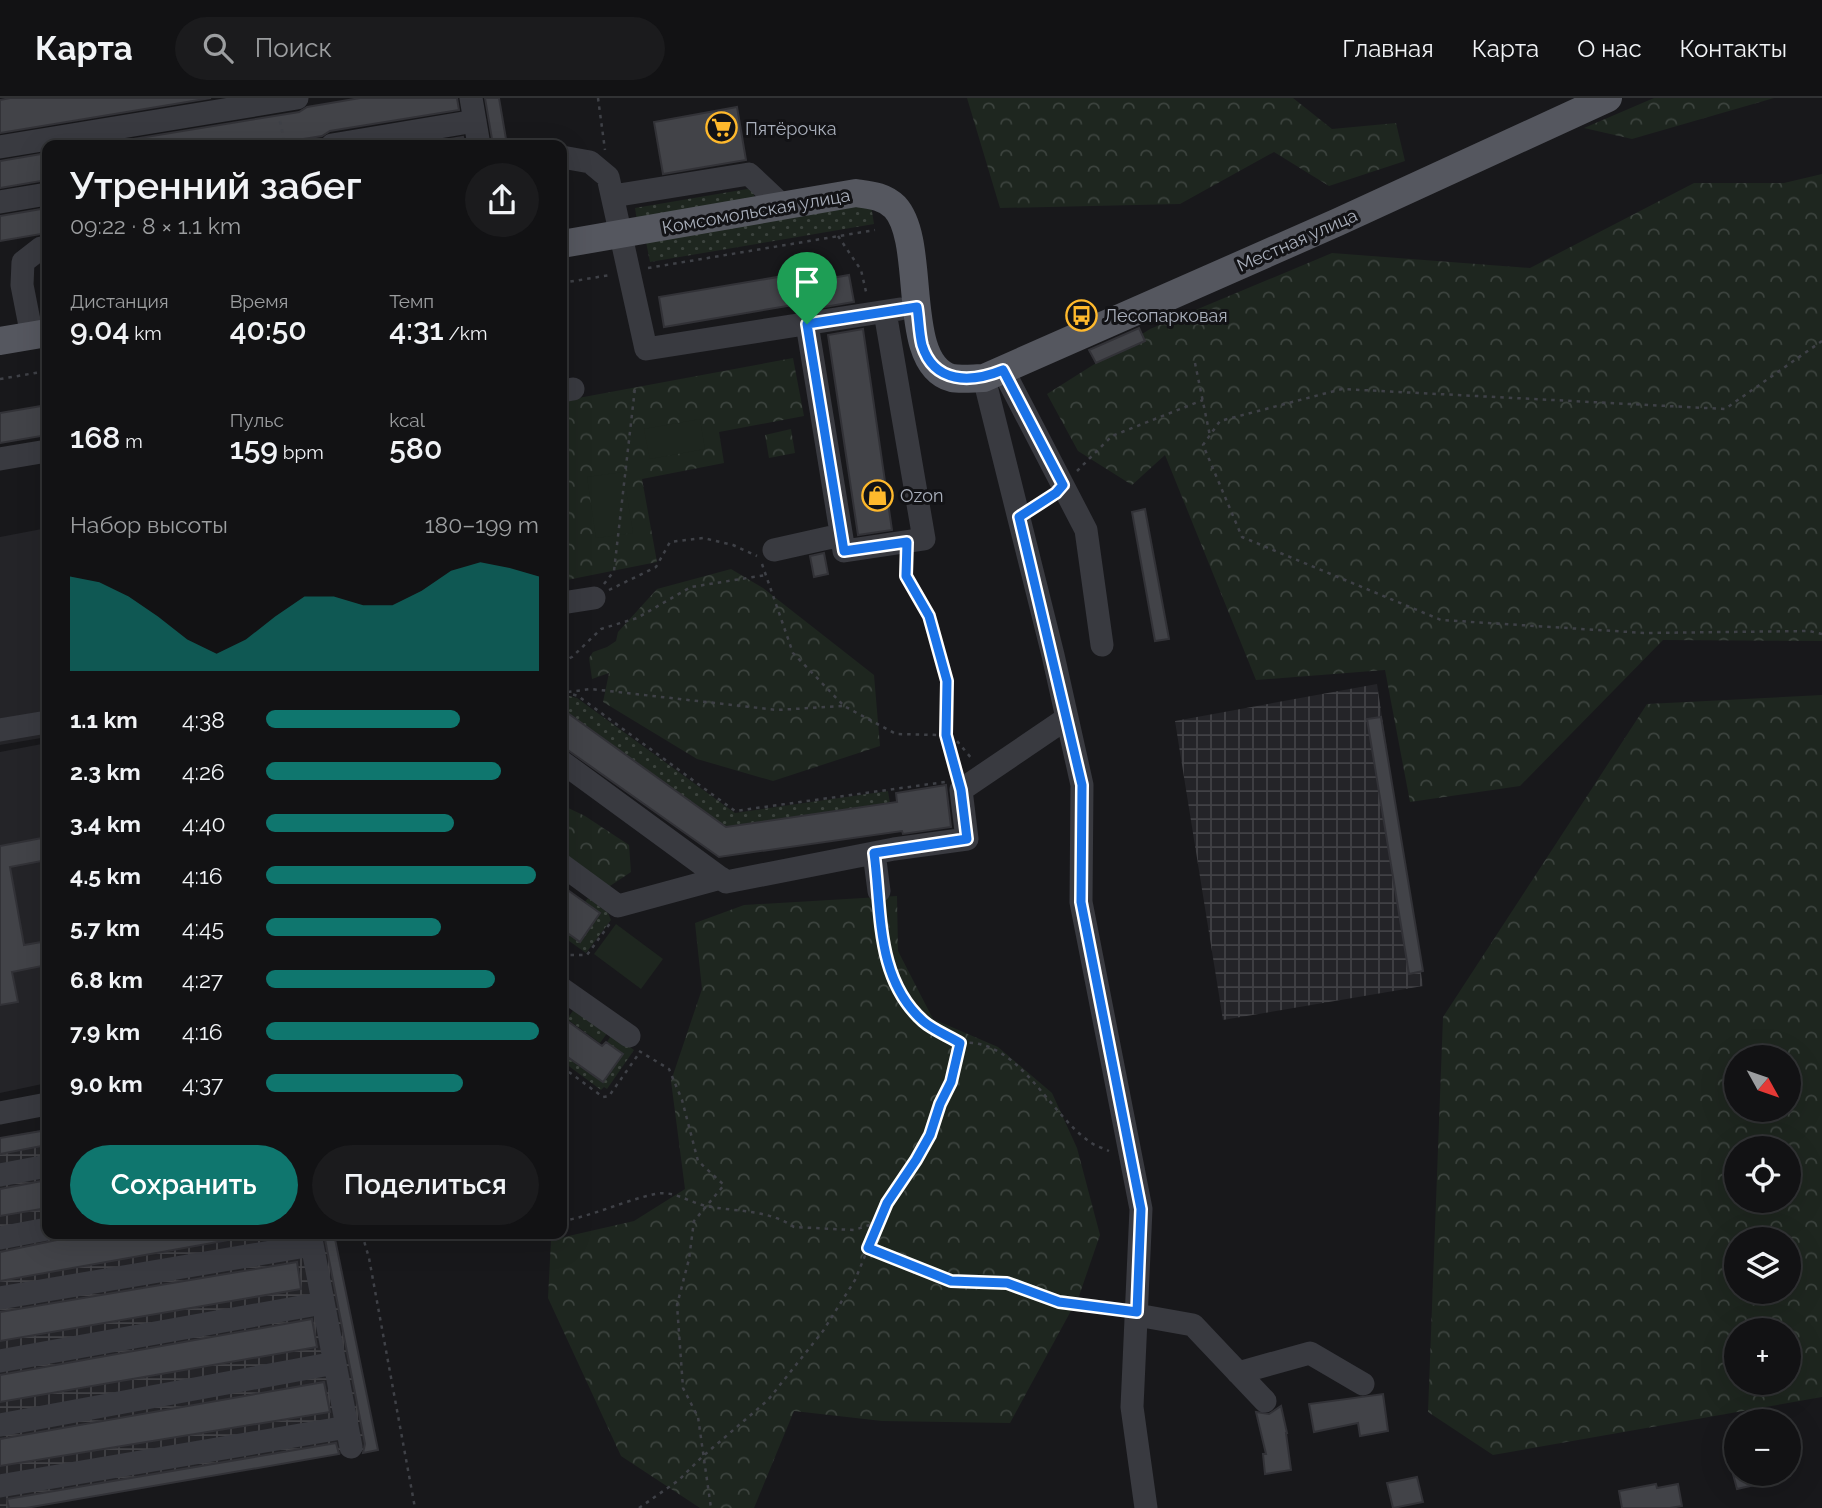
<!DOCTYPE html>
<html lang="ru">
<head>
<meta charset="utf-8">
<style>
	:root { --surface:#121214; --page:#1b1b1d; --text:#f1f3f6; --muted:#9c9ea0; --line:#313234; --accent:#0f766e }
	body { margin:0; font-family:Raleway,sans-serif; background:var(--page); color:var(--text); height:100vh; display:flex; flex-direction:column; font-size:26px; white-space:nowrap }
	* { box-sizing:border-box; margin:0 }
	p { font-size:23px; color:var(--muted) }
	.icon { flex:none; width:38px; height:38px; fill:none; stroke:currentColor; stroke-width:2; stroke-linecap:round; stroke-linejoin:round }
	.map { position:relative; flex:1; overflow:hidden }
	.side { position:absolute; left:42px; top:42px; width:525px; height:1099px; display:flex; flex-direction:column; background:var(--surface); border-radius:14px; box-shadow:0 7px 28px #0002,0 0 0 2px var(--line) }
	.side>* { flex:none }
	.needle { width:46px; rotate:130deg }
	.controls { position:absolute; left:1724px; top:947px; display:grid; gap:14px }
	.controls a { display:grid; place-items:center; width:77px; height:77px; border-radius:50%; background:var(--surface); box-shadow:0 7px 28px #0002,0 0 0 2px var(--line); font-size:35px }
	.pin { position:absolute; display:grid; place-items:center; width:60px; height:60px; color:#fff; margin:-72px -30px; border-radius:50% 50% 50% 0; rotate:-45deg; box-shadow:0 0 7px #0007 }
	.pin .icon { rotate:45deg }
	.round { display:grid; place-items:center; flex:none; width:74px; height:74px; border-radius:37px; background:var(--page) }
	.headline { display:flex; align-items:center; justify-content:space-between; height:119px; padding:0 28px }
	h1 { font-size:38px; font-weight:600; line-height:52px }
	.stats { display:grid; grid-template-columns:repeat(3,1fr); gap:10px; height:119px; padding:7px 28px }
	.stats div { display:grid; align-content:center }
	.stats b { font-size:30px; font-weight:600 }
	.stats small { font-size:19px; font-weight:400 }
	.stats p { font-size:19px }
	.chart { height:196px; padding:14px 28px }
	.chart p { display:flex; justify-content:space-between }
	.chart svg { width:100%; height:126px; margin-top:7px; fill:var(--accent); opacity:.7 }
	.cta { display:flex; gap:14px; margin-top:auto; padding:14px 28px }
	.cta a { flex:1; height:80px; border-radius:42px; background:var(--accent); color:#fff; font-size:28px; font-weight:600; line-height:80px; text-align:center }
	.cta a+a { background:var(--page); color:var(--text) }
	ul { padding:0 28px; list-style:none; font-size:23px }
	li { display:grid; grid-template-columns:112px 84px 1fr; align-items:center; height:52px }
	li i { height:18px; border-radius:9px; background:var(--accent) }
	header { display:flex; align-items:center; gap:42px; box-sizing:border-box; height:98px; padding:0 35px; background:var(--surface); border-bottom:2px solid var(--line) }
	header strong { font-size:33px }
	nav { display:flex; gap:38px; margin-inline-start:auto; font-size:24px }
	.search { width:490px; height:63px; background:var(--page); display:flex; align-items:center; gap:18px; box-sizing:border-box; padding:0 24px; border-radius:38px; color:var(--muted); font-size:26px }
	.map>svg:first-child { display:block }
	.built { fill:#242428 }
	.industrial { fill:url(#industrial-grid) }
	.grass { fill:url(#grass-dots) }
	.forest { fill:url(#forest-crowns); fill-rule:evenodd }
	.pitch { fill:#1e261f }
	.building { fill:#424348; stroke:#323237; stroke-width:2 }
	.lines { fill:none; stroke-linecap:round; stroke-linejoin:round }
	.path { stroke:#3f4147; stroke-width:2.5; stroke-dasharray:3.5 5; stroke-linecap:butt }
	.minor { stroke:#393a40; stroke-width:23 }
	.major { stroke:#55575f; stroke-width:28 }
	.route-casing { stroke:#fff; stroke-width:14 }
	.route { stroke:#1a73e8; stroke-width:9 }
	.labels { text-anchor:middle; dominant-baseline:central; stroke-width:6; stroke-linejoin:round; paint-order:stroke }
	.poi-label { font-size:18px; fill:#a9afbb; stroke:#131316; text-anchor:start }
	.street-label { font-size:18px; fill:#a9afbb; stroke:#131316 }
</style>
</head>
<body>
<header>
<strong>Карта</strong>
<div class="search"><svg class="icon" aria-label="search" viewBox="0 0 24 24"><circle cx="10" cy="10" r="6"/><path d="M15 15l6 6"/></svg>Поиск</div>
<nav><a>Главная</a><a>Карта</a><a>О нас</a><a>Контакты</a></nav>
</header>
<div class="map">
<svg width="1822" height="1410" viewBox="0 0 1822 1410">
	<defs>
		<pattern id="industrial-grid" width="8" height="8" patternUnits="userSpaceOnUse" patternTransform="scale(1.75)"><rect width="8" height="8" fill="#242428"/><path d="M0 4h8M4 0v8" fill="none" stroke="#414145"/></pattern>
		<pattern id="grass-dots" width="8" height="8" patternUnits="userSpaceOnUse" patternTransform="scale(1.75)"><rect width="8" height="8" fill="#1e261f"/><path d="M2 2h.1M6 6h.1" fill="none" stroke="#3c433e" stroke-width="1.8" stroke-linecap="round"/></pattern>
		<pattern id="forest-crowns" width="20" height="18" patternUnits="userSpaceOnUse" patternTransform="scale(1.75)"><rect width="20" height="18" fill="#1e261f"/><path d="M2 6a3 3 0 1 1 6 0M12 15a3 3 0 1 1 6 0" fill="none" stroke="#3c433e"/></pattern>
	</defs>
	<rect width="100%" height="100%" fill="#18181b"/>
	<!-- built -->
	<path class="built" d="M47,430V639L0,647V439Z
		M47,645V985L0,995V654Z"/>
	<!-- industrial -->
	<path class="industrial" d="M1377,586L1423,888L1223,922L1175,623Z
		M47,1031V1136H334L378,1352L339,1356L26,1410H0V1040Z"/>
	<!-- grass -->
	<path class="grass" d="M753,90L755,104L637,123L635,110Z
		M870,101L874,126L650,164L645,139Z
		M562,596L577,600L735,715L888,693L890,705L726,729L570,617L562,618Z
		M588,800L608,815L611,822L586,855L562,838V831L580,844L600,816L585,804Z
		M575,910L608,934L600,945L567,921Z
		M612,936L634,952L607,991L604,989L601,992L562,963V955L602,984L623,956L607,944Z"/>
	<!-- forest -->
	<path class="forest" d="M967,0H1293L1332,31L1396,25L1405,63L1329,88L1274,54L1180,106L1000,110Z
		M1654,0H1774L1632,41L1584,30Z
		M1822,76V543L1663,542L1520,688L1410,704L1385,572L1256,582L1165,357L1132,387L1078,353L1047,296L1150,231L1332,155L1530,170L1694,85H1784Z
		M793,260L804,318L719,334L724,365L642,381L657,464L562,483V303Z
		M791,331L795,355L769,360L765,337Z
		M731,471L763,490L874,577L880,648L773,683L697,661L603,604L609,575L592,581L589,560L593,554L607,549L616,543L618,534L657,491Z
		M1822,597V1299L1493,1357L1428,1314L1443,919L1647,606ZM1736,959H1788V1012H1736ZM1736,1050H1788V1102H1736ZM1736,1141H1788V1194H1736ZM1736,1232H1788V1284H1736Z
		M562,707L585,718L629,747L631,774L607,790L562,758Z
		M897,798L898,853L933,921L998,949L1052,995L1077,1050L1100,1137L1079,1198L1010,1325L882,1323L794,1313L754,1410H700L621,1358L548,1200L551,1142L634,1123L685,1091L671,983L702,891L695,825L744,807Z"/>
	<!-- pitch -->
	<path class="pitch" d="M700,321L705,351L650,361L644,331Z
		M623,374L633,435L596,440L587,379Z
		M616,826L663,861L641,891L594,856Z"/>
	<!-- building -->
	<path class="building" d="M10,0H211L0,35V2Z
		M360,0H457L459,12L330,33L322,38L266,47H97L299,14L307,9Z
		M485,0H499L507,47H493Z
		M737,9L746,62L663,76L654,24Z
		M463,39L465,47H415Z
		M47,55V82L0,90V63Z
		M47,110V135L0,143V118Z
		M825,171L826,181L849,177L854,204L824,209L823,202L664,229L659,199Z
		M1139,230L1145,243L1096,265L1089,252Z
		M863,231L892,432L858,437L828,237Z
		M47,307V337L0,345V315Z
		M1145,411L1169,541L1155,543L1132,414Z
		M824,455L828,476L814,479L810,458Z
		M569,616L726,729L897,704L896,695L946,687L951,729L903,736L902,733L719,759L562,648V618Z
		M1381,619L1423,873L1409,876L1367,621Z
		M47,739V762L10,769L24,847L47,843V867L12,874L18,904L0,907V748Z
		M562,788L600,815L580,844L562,831Z
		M562,919L602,948L606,944L623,956L603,984L562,955Z
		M47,1032V1047L0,1056V1040Z
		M47,1082V1110L0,1118V1091Z
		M85,1136H229V1142L0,1183V1154Z
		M324,1136H334L378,1352L363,1355L365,1346Z
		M297,1164L301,1191L0,1243V1214Z
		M312,1221L317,1249L0,1304V1277Z
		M324,1284L330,1314L0,1368V1341Z
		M1383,1296L1388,1333L1360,1338L1358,1325L1314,1334L1309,1306Z
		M1281,1308L1287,1335H1286L1291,1372L1265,1376L1263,1356H1266L1256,1314L1269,1316Z
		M336,1345L339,1356L26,1410H9L7,1401Z
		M1733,1376H1780L1781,1381L1737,1391Z
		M1417,1379L1423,1404L1393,1410L1387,1385Z
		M1656,1386L1657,1390L1678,1386L1682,1408L1670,1410H1622L1619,1393Z"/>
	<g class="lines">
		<!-- path -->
		<path class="path" d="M598,0L605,52
			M280,23L285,47
			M838,138L861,172L867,198
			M648,170L875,132
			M562,185L610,177
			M1822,243L1725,311L1342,291L1220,323L1203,347L1242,439L1441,522L1645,535L1809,533L1822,536
			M1195,265L1210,338
			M0,281L47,273
			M1077,373L1112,338L1203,302
			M1037,406L1049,399
			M906,464V478L929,518L947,583L946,637L955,672
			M762,466L793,555L844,608L896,636L940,637L957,643L972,661
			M604,486L614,473L635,290
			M609,492L656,469L670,444L703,440L733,447L757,458
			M562,564L572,559L601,531L637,520L691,489L766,477
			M562,578L565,594H562
			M565,594L578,598L735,713L945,684
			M568,594L591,591L777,612L843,608
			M879,811C880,851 891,896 923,924C933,932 949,938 960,945
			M562,857H587L611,824
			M639,953L669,971L682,1002L698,1063L724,1087L694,1123L689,1161L677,1207L683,1290L698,1319L711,1410
			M562,969L603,999L609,998L640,954
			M562,1123C593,1118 623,1103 655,1096C674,1092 688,1104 706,1108C736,1114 767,1111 794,1129L854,1132L879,1124L887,1105L916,1062L930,1037L940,1006L951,984L960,945C1018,939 1048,1015 1090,1044C1095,1048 1103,1050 1109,1053
			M362,1136L369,1160L415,1410
			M868,1150L951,1183L1007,1185L1059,1204L1117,1212
			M639,1410L679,1382L702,1359L768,1302L823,1233L855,1182L879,1124"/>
		<!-- minor -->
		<path class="minor" d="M471,0L479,47
			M332,47L475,23
			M0,49L297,0
			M562,59L590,64L608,79L646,251L900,211
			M613,98L749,76L783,108
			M0,104L47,96
			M807,226L844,453L924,441L885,214
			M32,238L22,187L23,164L41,150L47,149
			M1003,272L1086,432L1102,547
			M984,280L1053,557L1082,687L1081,804L1141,1111L1132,1309L1146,1410
			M562,293L573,291
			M0,361L47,353
			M774,452L841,437
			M562,505L594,500
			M0,632L47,624
			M562,664L726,784L894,751L967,741L961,692L1067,620
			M874,755L879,793
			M562,767L618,808L721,780
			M562,891L629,938
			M0,1015L47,1006
			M0,1077L47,1068
			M310,1136L351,1349
			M0,1140L47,1131
			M0,1200L312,1147
			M1137,1217L1193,1227L1265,1303
			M0,1263L323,1205
			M1238,1275L1310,1255L1363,1286
			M0,1327L335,1265
			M0,1388L347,1329"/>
		<!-- major -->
		<path class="major" d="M562,146L856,95C870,97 884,98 895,109C928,145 899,266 952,280C961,282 975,280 984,280L1338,124L1608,0
			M0,243L47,235"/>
	</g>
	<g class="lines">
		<defs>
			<path id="route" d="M917,209C919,221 919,235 922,247C934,286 971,285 1003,272L1063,387L1056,395L1019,419L1082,687L1081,804L1141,1111L1137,1214L1059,1204L1007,1185L951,1183L868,1150L887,1105L916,1062L930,1037L940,1006L951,984L960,945C949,938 933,932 923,923C875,880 882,813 874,755L967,741L961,692L946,637L947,583L929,518L906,478L907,444L844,453L807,226Z"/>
		</defs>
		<!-- route casing -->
		<use href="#route" class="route-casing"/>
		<!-- route -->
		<use href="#route" class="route"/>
	</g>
	<!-- icons -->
	<defs>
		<symbol id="supermarket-ring" viewBox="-11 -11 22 22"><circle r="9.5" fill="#131316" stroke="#ffb92c" stroke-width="1.5"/><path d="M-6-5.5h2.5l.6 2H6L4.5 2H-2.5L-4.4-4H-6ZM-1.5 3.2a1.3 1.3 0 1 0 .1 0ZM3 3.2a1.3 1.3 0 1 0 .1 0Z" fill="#ffb92c"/></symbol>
		<symbol id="bus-ring" viewBox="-11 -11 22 22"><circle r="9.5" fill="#131316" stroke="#ffb92c" stroke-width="1.5"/><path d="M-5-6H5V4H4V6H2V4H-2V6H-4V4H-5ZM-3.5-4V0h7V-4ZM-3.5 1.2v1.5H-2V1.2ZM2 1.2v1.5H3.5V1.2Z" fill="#ffb92c"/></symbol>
		<symbol id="shop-ring" viewBox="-11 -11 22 22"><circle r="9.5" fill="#131316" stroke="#ffb92c" stroke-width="1.5"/><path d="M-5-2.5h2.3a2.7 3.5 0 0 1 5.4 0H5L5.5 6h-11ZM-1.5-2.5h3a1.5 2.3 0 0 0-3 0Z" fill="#ffb92c"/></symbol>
	</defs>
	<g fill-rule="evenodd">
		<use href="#supermarket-ring" x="704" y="12" width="35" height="35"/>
		<use href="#bus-ring" x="1064" y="200" width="35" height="35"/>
		<use href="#shop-ring" x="860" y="380" width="35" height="35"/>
	</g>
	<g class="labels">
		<!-- poi labels -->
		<g class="poi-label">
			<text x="745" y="30">Пятёрочка</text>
			<text x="1104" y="217">Лесопарковая</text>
			<text x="900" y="397">Ozon</text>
		</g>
		<!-- street labels -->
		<g class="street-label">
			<text transform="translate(756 113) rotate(-10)">Комсомольская улица</text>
			<text transform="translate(1297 142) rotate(-24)">Местная улица</text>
		</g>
	</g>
</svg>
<div class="controls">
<a><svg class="needle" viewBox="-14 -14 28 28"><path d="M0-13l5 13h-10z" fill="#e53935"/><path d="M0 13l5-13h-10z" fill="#9c9ea0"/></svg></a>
<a><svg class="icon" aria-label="locate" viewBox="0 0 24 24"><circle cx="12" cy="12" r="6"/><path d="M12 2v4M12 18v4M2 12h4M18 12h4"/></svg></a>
<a><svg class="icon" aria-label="layers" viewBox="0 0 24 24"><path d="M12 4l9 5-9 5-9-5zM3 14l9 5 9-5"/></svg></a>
<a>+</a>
<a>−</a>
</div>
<div class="pin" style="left:807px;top:226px;background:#1e9e55"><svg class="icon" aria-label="arrive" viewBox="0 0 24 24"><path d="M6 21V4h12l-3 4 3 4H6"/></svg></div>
<section class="side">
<div class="headline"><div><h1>Утренний забег</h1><p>09:22 · 8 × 1.1 km</p></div><a class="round"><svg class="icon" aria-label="share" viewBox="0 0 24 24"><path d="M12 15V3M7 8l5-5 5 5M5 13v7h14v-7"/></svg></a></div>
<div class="stats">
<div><p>Дистанция</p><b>9.04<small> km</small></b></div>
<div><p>Время</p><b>40:50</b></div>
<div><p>Темп</p><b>4:31<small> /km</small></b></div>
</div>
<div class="stats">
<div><b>168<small> m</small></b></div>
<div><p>Пульс</p><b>159<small> bpm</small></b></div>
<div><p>kcal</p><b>580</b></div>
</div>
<div class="chart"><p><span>Набор высоты</span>180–199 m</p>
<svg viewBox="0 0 160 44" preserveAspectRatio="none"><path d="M0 44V11L10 13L20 18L30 25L40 33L50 38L60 33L70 25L80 18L90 18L100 21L110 21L120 16L130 9L140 6L150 8L160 11V44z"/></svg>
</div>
<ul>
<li><b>1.1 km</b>4:38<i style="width:71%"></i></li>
<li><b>2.3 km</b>4:26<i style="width:86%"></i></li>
<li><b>3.4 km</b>4:40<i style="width:69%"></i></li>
<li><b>4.5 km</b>4:16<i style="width:99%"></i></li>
<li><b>5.7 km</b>4:45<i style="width:64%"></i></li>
<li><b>6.8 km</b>4:27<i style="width:84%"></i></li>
<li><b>7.9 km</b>4:16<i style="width:100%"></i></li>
<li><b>9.0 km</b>4:37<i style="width:72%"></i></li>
</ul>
<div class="cta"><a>Сохранить</a><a>Поделиться</a></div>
</section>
</div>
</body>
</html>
